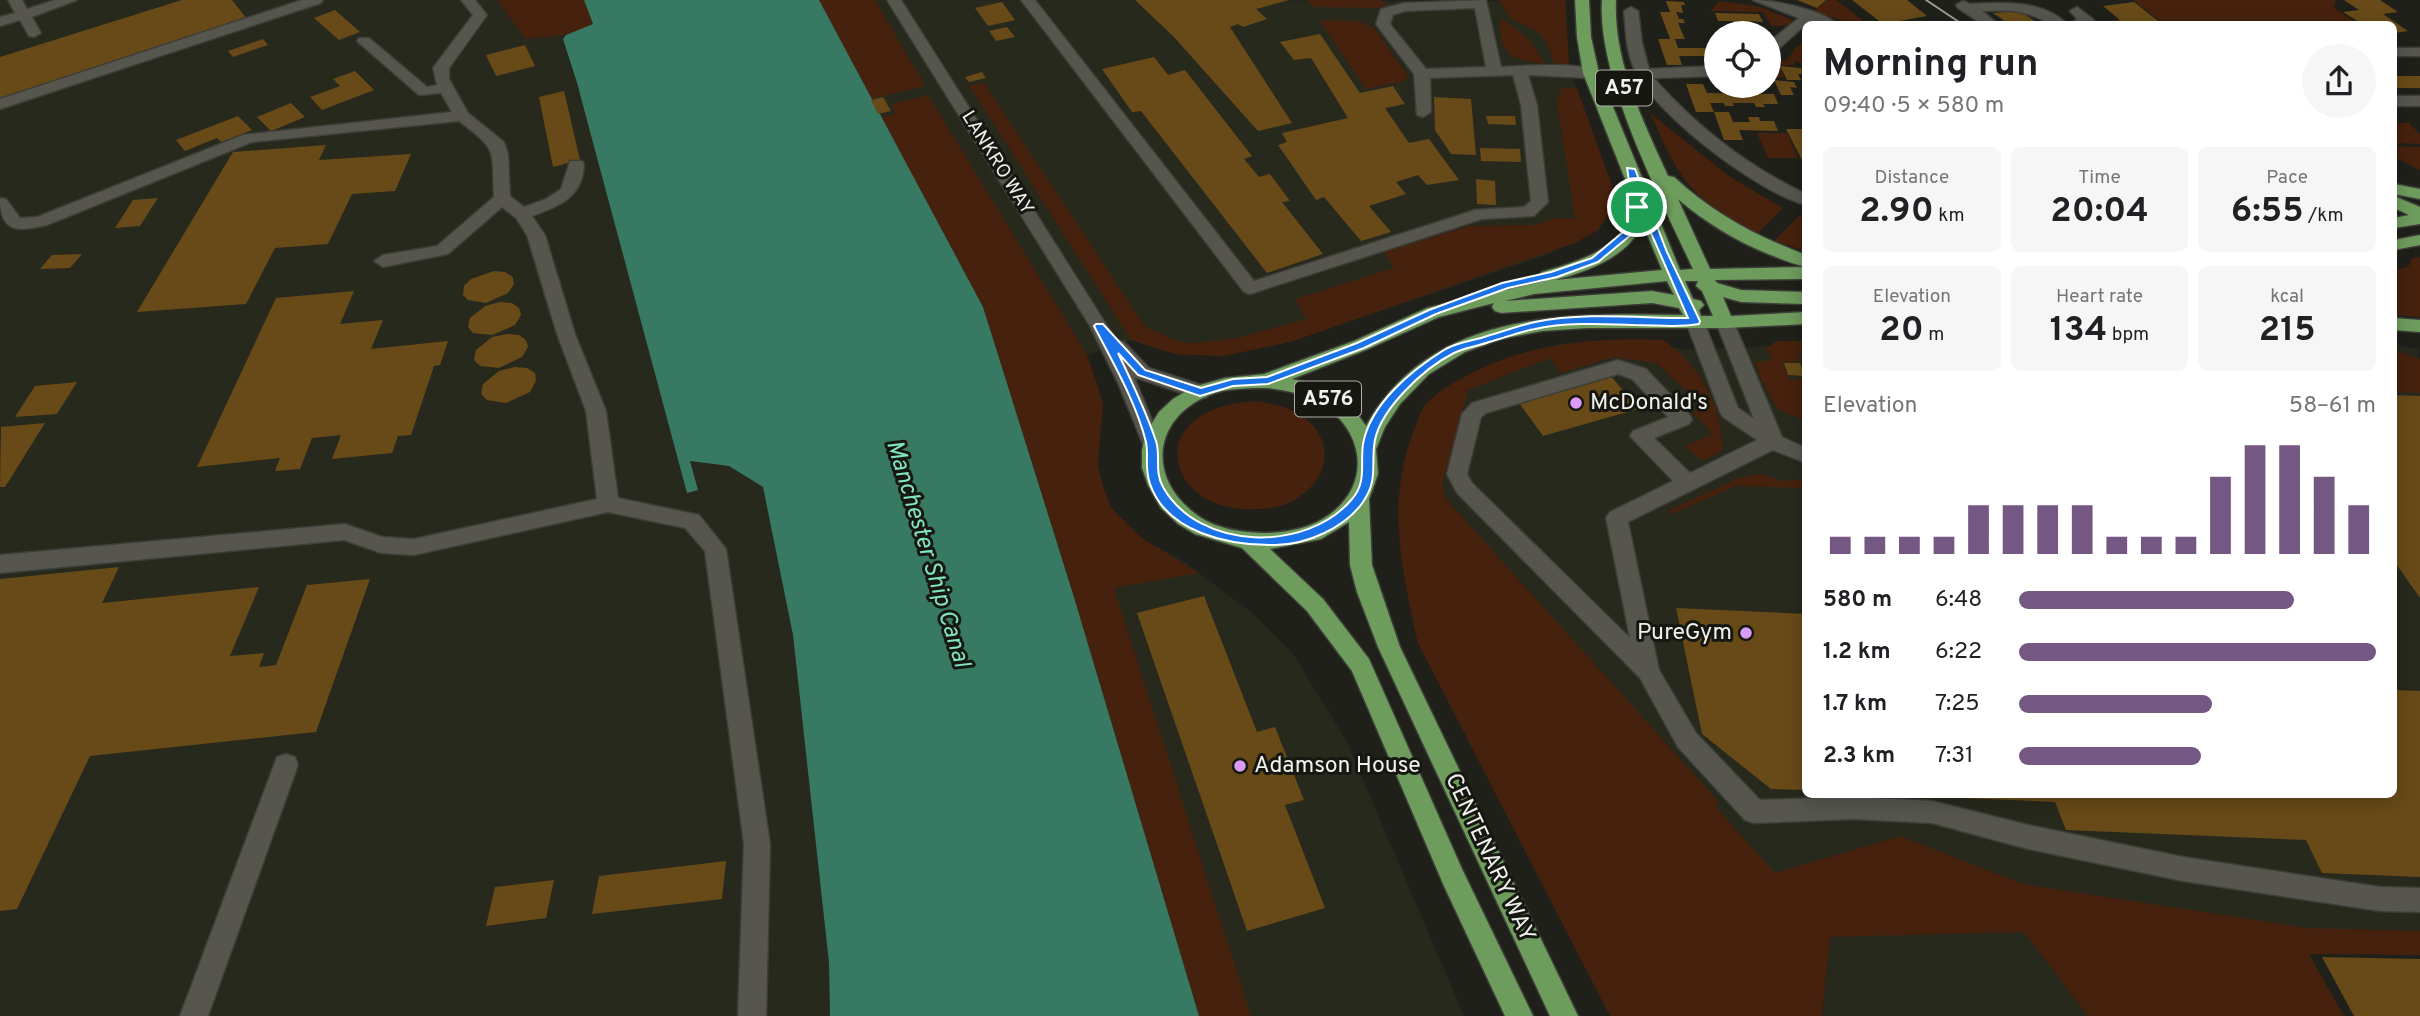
<!DOCTYPE html>
<html lang="en">
<head>
<meta charset="utf-8">
<style>
	:root { --surface:#fff; --page:#f6f6f6; --text:#202124; --muted:#757577; --accent:#745782 }
	body { margin:0; font-family:Overpass,sans-serif; background:var(--page); color:var(--text); height:100vh; display:flex; flex-direction:column; font-size:26px; white-space:nowrap }
	* { box-sizing:border-box; margin:0 }
	p { font-size:23px; color:var(--muted) }
	.icon { flex:none; width:38px; height:38px; fill:none; stroke:currentColor; stroke-width:2; stroke-linecap:round; stroke-linejoin:round }
	.map { position:relative; flex:1; overflow:hidden }
	.side { position:absolute; left:1802px; top:21px; width:595px; height:777px; display:flex; flex-direction:column; background:var(--surface); border-radius:10px; box-shadow:0 4px 18px #0003 }
	.side>* { flex:none }
	.fabs { position:absolute; left:1704px; top:21px; display:grid; gap:14px }
	.fabs a { display:grid; place-items:center; width:77px; height:77px; border-radius:50%; background:var(--surface); box-shadow:0 4px 18px #0003; font-size:35px }
	.pin { position:absolute; display:grid; place-items:center; width:60px; height:60px; color:#fff; margin:-30px; border:4px solid #fff; border-radius:50%; box-shadow:0 2px 7px #0007 }
	.round { display:grid; place-items:center; flex:none; width:74px; height:74px; border-radius:37px; background:var(--page) }
	.summary { display:flex; align-items:center; justify-content:space-between; height:119px; padding:0 21px }
	h1 { font-size:38px; font-weight:700; line-height:52px }
	.metrics { display:grid; grid-template-columns:repeat(3,1fr); gap:10px; height:119px; padding:7px 21px }
	.metrics div { display:grid; align-content:center; border-radius:10px; background:var(--page); text-align:center }
	.metrics b { font-size:35px; font-weight:700 }
	.metrics small { font-size:19px; font-weight:400 }
	.metrics p { font-size:19px }
	.chart { height:196px; padding:14px 21px }
	.chart p { display:flex; justify-content:space-between }
	.chart svg { width:100%; height:126px; margin-top:7px; stroke:var(--accent); stroke-width:6 }
	ul { padding:0 21px; list-style:none; font-size:23px }
	li { display:grid; grid-template-columns:112px 84px 1fr; align-items:center; height:52px }
	li i { height:18px; border-radius:9px; background:var(--accent) }
	.map>svg:first-child { display:block }
	.built { fill:#28291d }
	.green { fill:#46210e }
	.water { fill:#377963 }
	.building { fill:#674a18 }
	.lines { fill:none; stroke-linecap:round; stroke-linejoin:round }
	.minor-casing { stroke:#3d3d38; stroke-width:3 }
	.major-casing { stroke:#3d3d38; stroke-width:3 }
	.minor { fill:#56564f; fill-rule:evenodd }
	.major { fill:#6e9c5d; fill-rule:evenodd }
	.tram { stroke:#9a9a96; stroke-width:2 }
	.route { fill:#1a73e8; stroke:#fff; stroke-width:2; fill-rule:evenodd }
	.poi-dot { fill:#da9af6; stroke:#171711; stroke-width:2.5 }
	.labels { text-anchor:middle; dominant-baseline:central; stroke-width:6; stroke-linejoin:round; paint-order:stroke }
	.far-street-label { font-size:19px; fill:#f0f0ec; stroke:#171711 }
	.shield { fill:#171711; stroke:#afafaa; stroke-width:2 }
	.shield-label { font-size:21px; font-weight:bold; fill:#f0f0ec }
	.poi-label { font-size:23px; fill:#f0f0ec; stroke:#171711; text-anchor:start }
	.street-label { font-size:23px; fill:#f0f0ec; stroke:#171711 }
	.water-label { font-size:24px; font-style:italic; fill:#81e4c2; stroke:#171711 }
</style>
</head>
<body>
<div class="map">
<svg width="2420" height="1016" viewBox="0 0 2420 1016">
	<rect width="100%" height="100%" fill="#20201a"/>
	<!-- built -->
	<path class="built" d="M0,0H497L526,39L566,35L563,39L689,461L729,466L763,487L793,635L829,963L830,1016H0Z
		M819,0L1566,1L1569,68L1612,186V210L1598,230L1549,254L1290,342L1223,356L1175,354L1131,340L1087,355L1103,403L1098,464L1103,487L1112,509L1143,539L1183,561L1251,612L1293,654L1346,740L1464,1016H1199L1073,594L983,307Z
		M1558,344L1689,349L1806,345V794H2394V344L2420,350L2417,354L2420,357V955L2022,884L1900,836L1767,876L1431,497L1461,387Z
		M2024,931L2088,1016H1822L1830,937Z"/>
	<!-- green -->
	<path class="green" d="M497,0H584L593,24L566,35L526,39Z
		M819,0H875L925,86L870,99Z
		M1308,0H1381L1388,5L1377,8L1313,7Z
		M1500,0H1565L1569,68L1555,67C1552,58 1550,47 1545,40C1528,18 1512,32 1500,0Z
		M1827,0H1836L1867,24H1852L1814,11Z
		M2133,0H2336L2334,8L2358,24H2164Z
		M1719,1L1760,7L1793,20L1790,25L1771,26L1763,12L1711,11Z
		M1501,18L1530,40L1545,64C1513,60 1497,55 1501,18Z
		M1319,20L1359,21L1374,28L1409,77L1404,81L1366,89Z
		M1806,40V64L1794,61V65H1780L1784,77L1769,79V71L1779,62L1787,60L1796,47Z
		M984,83L1145,327L1180,342L1196,343L1237,338L1306,319L1295,299L1394,268L1385,252L1469,226L1534,225L1555,218L1575,219L1557,103L1562,88H1577L1612,186V210L1598,230L1575,243L1290,342L1223,356L1175,354L1131,340L969,85Z
		M928,95L1087,355L1103,403L1098,464L1103,487L1112,509L1143,539L1199,573L1114,588L1251,1016H1199L1073,594L983,307L880,118L895,114L892,104Z
		M1650,113L1730,177L1783,208L1757,234C1730,218 1701,203 1683,177C1669,158 1660,134 1650,113Z
		M2394,123H2409L2420,134V144L2394,143Z
		M1757,133H1787L1798,158H1768Z
		M2394,146L2420,147V170L2394,157Z
		M1799,216L1806,218V251L1774,241Z
		M2420,257V317L2394,315V271L2409,266L2411,259Z
		M1663,340C1699,364 1724,408 1722,451L1702,461L1685,446L1711,435L1709,429L1692,413L1702,405L1656,363L1613,357L1561,373L1550,358L1468,390L1442,485L1446,499L1719,802L1715,806L1775,873L1900,836L2023,884L2307,928L2420,931V955L2309,954L2344,1016H2088L2024,932L1830,937L1822,1016H1610L1418,643C1402,573 1386,503 1413,433C1416,426 1419,415 1423,408C1434,393 1454,382 1470,374C1530,343 1597,337 1663,340Z
		M1777,341H1806V351H1798L1801,361L1782,362L1789,379L1806,380V421L1781,411L1775,405L1761,379L1755,362L1771,360L1766,348Z
		M2394,350L2420,359V393L2394,392Z
		M1254,401C1268,403 1282,405 1295,412C1334,433 1334,474 1299,497C1287,506 1273,508 1259,509C1165,516 1138,409 1254,401Z
		M1759,474L1784,481L1806,479V488L1736,486L1672,514L1668,511L1738,478Z"/>
	<!-- water -->
	<path class="water" d="M584,0H819L983,307L1073,594L1199,1016H830L829,963L793,635L763,487L729,466L690,461L698,490L687,493L577,83L563,39L566,35L593,24Z"/>
	<!-- building -->
	<path class="building" d="M182,0H232L247,19L0,99V57Z
		M1135,0H1289L1256,9L1267,19L1243,27L1238,24L1230,27L1292,123L1258,131L1173,36Z
		M1797,0H1826L1817,8Z
		M1852,0H1907L1927,16L1883,24Z
		M2344,0H2380L2398,12L2383,14L2408,31L2394,33V24H2362L2343,12L2359,10Z
		M1666,1L1684,2L1685,5H1681L1683,13L1676,12L1679,19H1683L1685,23H1678L1685,39H1675L1678,48H1717V56H1679L1682,65H1667L1658,39H1670L1660,12H1670Z
		M1002,2L1015,20L988,26L975,8Z
		M2134,2L2162,24H2106L2102,22L2120,20L2103,6Z
		M335,10L360,32L339,40L314,18Z
		M2019,11L2040,24H2009L1993,13Z
		M1715,13L1759,14L1763,22L1749,21L1751,28H1758L1760,33H1738L1733,21H1718Z
		M1007,27L1015,37L996,41L989,31Z
		M1320,34L1360,93L1393,86L1405,104L1385,108L1409,143L1429,139L1459,180L1427,185L1418,175L1396,182L1406,194L1369,206L1391,232L1361,241L1324,197L1316,200L1278,145L1287,142L1282,133L1348,118L1311,58L1294,60L1280,42Z
		M263,39L268,45L233,57L228,51Z
		M525,45L535,66L496,76L486,55Z
		M1154,57L1168,75L1185,70L1252,156L1244,159L1259,177L1270,174L1290,201L1282,202L1323,254L1267,273L1141,111L1132,112L1102,69Z
		M1780,66L1801,68L1804,74H1798L1801,80H1787Z
		M355,71L374,90L322,110L310,97L340,86L333,79Z
		M982,72L986,78L969,82L965,77Z
		M2394,76H2420V88H2394Z
		M1774,80L1794,82L1797,88L1790,87L1794,95H1781Z
		M1686,84H1703L1707,93L1774,94L1778,104H1763L1765,107H1756L1754,103H1733L1734,106H1725L1724,103H1710L1714,112H1729L1733,122H1750L1748,117H1759L1760,121H1774L1778,131L1739,130L1743,140H1724L1714,112H1696Z
		M564,91L580,160L553,167L539,97Z
		M883,97L891,111L878,114L871,100Z
		M1434,97L1471,99L1476,155L1451,154L1435,130Z
		M291,103L305,117L271,131L257,117Z
		M238,116L252,130L221,142L217,138L185,151L176,140Z
		M1486,116H1515L1516,125L1488,124Z
		M1786,129H1803L1806,134V162H1803Z
		M326,145L319,160L411,154L395,191L352,194L328,244L275,248L246,304L137,312L233,152Z
		M1480,148L1520,149L1521,162L1481,161Z
		M1476,179L1495,181L1496,205L1477,204Z
		M158,198L140,226L115,228L133,200Z
		M82,254L70,268L40,269L52,255Z
		M494,271L505,272L513,277L514,284L508,293L486,303L468,300L463,295L464,286L471,279Z
		M354,291L340,324L383,320L371,349L448,341L440,365L434,366L411,435L398,436L392,453L332,459L341,435L312,438L300,469L275,471L280,458L197,467L276,298Z
		M500,302L512,303L519,308L521,315L515,325L492,335L473,333L468,327L470,318L485,306Z
		M507,334L519,335L526,340L528,347L522,357L499,368L480,366L474,360L476,350L492,337Z
		M1784,363H1800L1805,376L1788,375Z
		M515,367L527,368L535,373L536,381L530,392L506,403L487,400L481,394L483,384L499,371Z
		M1607,371L1638,409L1543,436L1514,396Z
		M77,382L57,414L15,417L35,386Z
		M2394,395L2420,396V598L2394,561Z
		M45,423L5,487H0L1,427Z
		M119,567L102,603L259,587L230,656L264,653L259,667L276,665L307,585L370,579L316,732L90,756L17,909L0,911V579Z
		M1204,596L1257,732L1275,727L1304,800L1285,805L1325,908L1247,931L1137,613Z
		M1676,608L1806,614V790L1771,789L1702,734Z
		M2394,690L2420,691V877L2322,873L2306,840L2066,830L2055,802L1938,797V794H2394Z
		M726,861L722,899L592,914L599,876Z
		M554,880L546,918L486,926L495,887Z
		M2322,957L2420,959V1016H2354Z"/>
	<g class="lines">
		<defs>
			<path id="minor" d="M8,0H22L27,9L55,0H77L32,17L41,33L34,37L29,36L20,20L0,26V17L15,13Z
				M302,0H323L321,3L0,109V99Z
				M461,0H475L487,15L449,68V79L468,113L504,142L508,154L510,196L524,207L546,199L561,189L570,161H582L584,164C583,197 560,206 532,216L545,235L575,334L606,411L618,498L699,515L726,549L770,844L766,1016H738L744,844L705,551L685,528L608,512L414,555L381,553L344,540L0,573V555L345,524L382,537L414,539L597,499L586,411L557,334L527,235L516,218L502,207L448,254L383,267L374,261L383,255L437,246L494,197C492,148 498,151 459,121L252,142L47,225C18,232 0,233 0,198L6,199L20,218L37,217L243,135L452,112L441,93L419,95L357,41L359,38H369L427,87L437,85L433,68L473,15Z
				M887,0H901L1116,340L1124,342L1149,368L1207,387L1210,392L1207,397L1200,399L1134,377L1162,444L1159,449L1152,451L1145,449L1119,385L1090,326Z
				M1021,0H1035L1254,281L1475,210L1524,207L1531,201L1521,105L1513,75L1430,78L1431,112L1423,117L1417,115L1414,74L1376,24L1381,9L1404,3L1486,0L1501,67C1521,66 1585,61 1599,73L1591,78L1528,75L1537,105L1548,202L1534,216L1482,219L1250,294L1244,292ZM1475,8L1486,67L1426,69L1390,24L1393,15L1405,11Z
				M1753,0C1775,0 1822,10 1837,24H1806L1774,53L1769,54V42L1799,18Z
				M1963,1L1970,4C2002,2 2043,0 2067,24C2048,26 2041,17 2023,13C2010,9 1996,11 1982,11L1998,24H1982L1958,8L1956,5Z
				M1631,7L1638,11L1642,43L1649,69L1717,66V76L1654,78L1659,84C1701,130 1749,167 1806,194V205C1759,193 1659,117 1637,74C1626,55 1626,32 1624,11Z
				M2077,7L2094,20L2092,23L2071,24L2077,19L2070,11Z
				M2394,48H2420V56H2394Z
				M2394,96H2420V106H2394Z
				M1695,316L1702,318L1704,322L1738,408L1754,419L1716,322L1718,318H1732L1782,437L1806,448V463L1773,450L1628,522L1659,670L1696,733L1760,800L1854,797L1932,801L2028,825L2183,857L2380,887L2420,888V912L2380,911L2183,881L2028,849L1932,823L1854,819L1754,823L1745,820L1678,747L1640,678L1457,493L1447,474L1462,414L1472,403L1618,360L1646,369L1689,414L1692,419L1689,424L1654,438L1690,473L1757,440L1723,417L1720,412L1686,322L1688,318ZM1618,374L1632,379L1668,417L1633,431L1630,436L1673,481L1610,512L1606,518L1630,638L1472,483L1467,474L1481,417L1486,413Z
				M286,754L295,757L298,765L208,1016H180L274,765L277,757Z"/>
			<path id="major" d="M1575,0H1589L1591,37L1599,73L1680,270L1693,269C1660,197 1597,78 1602,0H1616C1613,61 1643,121 1668,176L1674,177C1714,214 1756,236 1806,255V267C1759,254 1714,230 1678,199L1710,269L1806,267V279L1715,280L1717,283L1741,290L1806,292V304L1741,302L1723,297L1731,316L1806,312V324L1725,328H1587L1542,331L1501,339L1465,352L1429,374L1400,404L1385,427L1376,449L1378,474L1369,499L1372,565L1400,647L1578,1016H1550L1378,647L1357,592L1350,565L1349,522L1321,539L1270,549L1323,599L1369,659L1462,869L1533,1016H1505L1444,886L1352,671L1307,611L1242,548L1195,534L1178,524L1161,508L1148,485L1142,468V450L1146,433L1159,412L1173,399L1193,387L1225,378L1264,374L1354,341L1427,308L1545,281L1539,276L1542,272C1567,265 1619,250 1627,222C1630,211 1624,198 1629,189L1583,73L1577,37ZM1643,224L1662,270L1555,280C1589,271 1627,257 1643,224ZM1667,281L1674,295L1652,291L1505,301L1534,294ZM1685,281H1698L1696,286L1702,291L1713,316H1701L1699,310L1704,305L1701,301L1693,299ZM1494,303L1492,307L1495,311L1501,313L1652,303L1679,308L1683,315C1567,313 1430,310 1366,426C1348,398 1323,386 1292,379L1368,349L1439,317ZM1268,388C1285,391 1304,393 1319,402C1364,429 1373,483 1329,515C1311,528 1289,532 1268,533C1242,533 1213,529 1193,512C1144,473 1156,413 1215,393C1232,388 1251,388 1268,388Z
				M2394,184L2420,189V199L2394,194Z
				M2394,196L2420,207V224L2394,228V218L2409,215L2394,208Z
				M2420,235V245L2394,250V240Z
				M2394,318L2420,320V332L2394,330Z"/>
		</defs>
		<!-- minor casing -->
		<use href="#minor" class="minor-casing"/>
		<!-- major casing -->
		<use href="#major" class="major-casing"/>
		<!-- minor -->
		<use href="#minor" class="minor"/>
		<!-- major -->
		<use href="#major" class="major"/>
		<!-- tram -->
		<path class="tram" d="M1926,0L1962,24"/>
	</g>
	<!-- route -->
	<path class="route" d="M1627,168L1635,169L1667,252L1700,321L1699,324C1679,328 1656,325 1635,325C1603,324 1567,322 1535,329C1519,332 1504,338 1489,342C1478,346 1464,348 1454,353C1424,368 1376,412 1374,447C1372,468 1377,482 1363,502C1345,528 1306,545 1275,545C1230,546 1167,533 1150,484C1144,466 1149,456 1146,442C1136,402 1113,363 1094,326L1096,324H1103L1145,370L1201,388L1233,379L1267,377L1357,343L1429,310L1502,283L1551,272L1592,258L1629,227L1633,207ZM1641,210L1688,318C1639,318 1584,312 1535,322C1518,326 1501,332 1484,337C1471,341 1455,343 1444,350C1412,370 1370,404 1363,444C1360,464 1367,482 1352,499C1307,553 1199,551 1163,487C1154,471 1161,456 1156,441C1146,411 1132,382 1118,353L1138,375L1200,396L1233,386L1268,384L1364,348L1436,314L1508,288L1557,277L1598,262L1637,230Z"/>
	<!-- markers -->
	<g class="poi-dot">
		<circle cx="1576" cy="403" r="7"/>
		<circle cx="1746" cy="633" r="7"/>
		<circle cx="1240" cy="766" r="7"/>
	</g>
	<g class="labels">
		<!-- far-street labels -->
		<g class="far-street-label">
			<text transform="translate(997 163) rotate(58)">LANKRO WAY</text>
		</g>
		<!-- shield labels -->
		<g class="shield">
			<rect x="1596" y="70.5" width="56" height="35" rx="5"/>
			<rect x="1295" y="381.5" width="66" height="35" rx="5"/>
		</g>
		<g class="shield-label">
			<text x="1624" y="88">A57</text>
			<text x="1328" y="399">A576</text>
		</g>
		<!-- poi labels -->
		<g class="poi-label">
			<text x="1590" y="403">McDonald's</text>
			<text x="1732" y="633" text-anchor="end">PureGym</text>
			<text x="1254" y="766">Adamson House</text>
		</g>
		<!-- street labels -->
		<g class="street-label">
			<text transform="translate(1489 858) rotate(65)">CENTENARY WAY</text>
		</g>
		<!-- water labels -->
		<g class="water-label">
			<text transform="translate(927 554) rotate(73)">Manchester Ship Canal</text>
		</g>
	</g>
</svg>
<div class="fabs">
<a><svg class="icon" aria-label="locate" viewBox="0 0 24 24"><circle cx="12" cy="12" r="6"/><path d="M12 2v4M12 18v4M2 12h4M18 12h4"/></svg></a>
</div>
<div class="pin" style="left:1637px;top:207px;background:#1e9e55"><svg class="icon" aria-label="arrive" viewBox="0 0 24 24"><path d="M6 21V4h12l-3 4 3 4H6"/></svg></div>
<section class="side">
<div class="summary"><div><h1>Morning run</h1><p>09:40 · 5 × 580 m</p></div><a class="round"><svg class="icon" aria-label="share" viewBox="0 0 24 24"><path d="M12 15V3M7 8l5-5 5 5M5 13v7h14v-7"/></svg></a></div>
<div class="metrics">
<div><p>Distance</p><b>2.90<small> km</small></b></div>
<div><p>Time</p><b>20:04</b></div>
<div><p>Pace</p><b>6:55<small> /km</small></b></div>
</div>
<div class="metrics">
<div><p>Elevation</p><b>20<small> m</small></b></div>
<div><p>Heart rate</p><b>134<small> bpm</small></b></div>
<div><p>kcal</p><b>215</b></div>
</div>
<div class="chart"><p><span>Elevation</span>58–61 m</p>
<svg viewBox="0 0 160 44" preserveAspectRatio="none"><path d="M5 44V38M15 44V38M25 44V38M35 44V38M45 44V27M55 44V27M65 44V27M75 44V27M85 44V38M95 44V38M105 44V38M115 44V17M125 44V6M135 44V6M145 44V17M155 44V27"/></svg>
</div>
<ul>
<li><b>580 m</b>6:48<i style="width:77%"></i></li>
<li><b>1.2 km</b>6:22<i style="width:100%"></i></li>
<li><b>1.7 km</b>7:25<i style="width:54%"></i></li>
<li><b>2.3 km</b>7:31<i style="width:51%"></i></li>
</ul>
</section>
</div>
</body>
</html>
